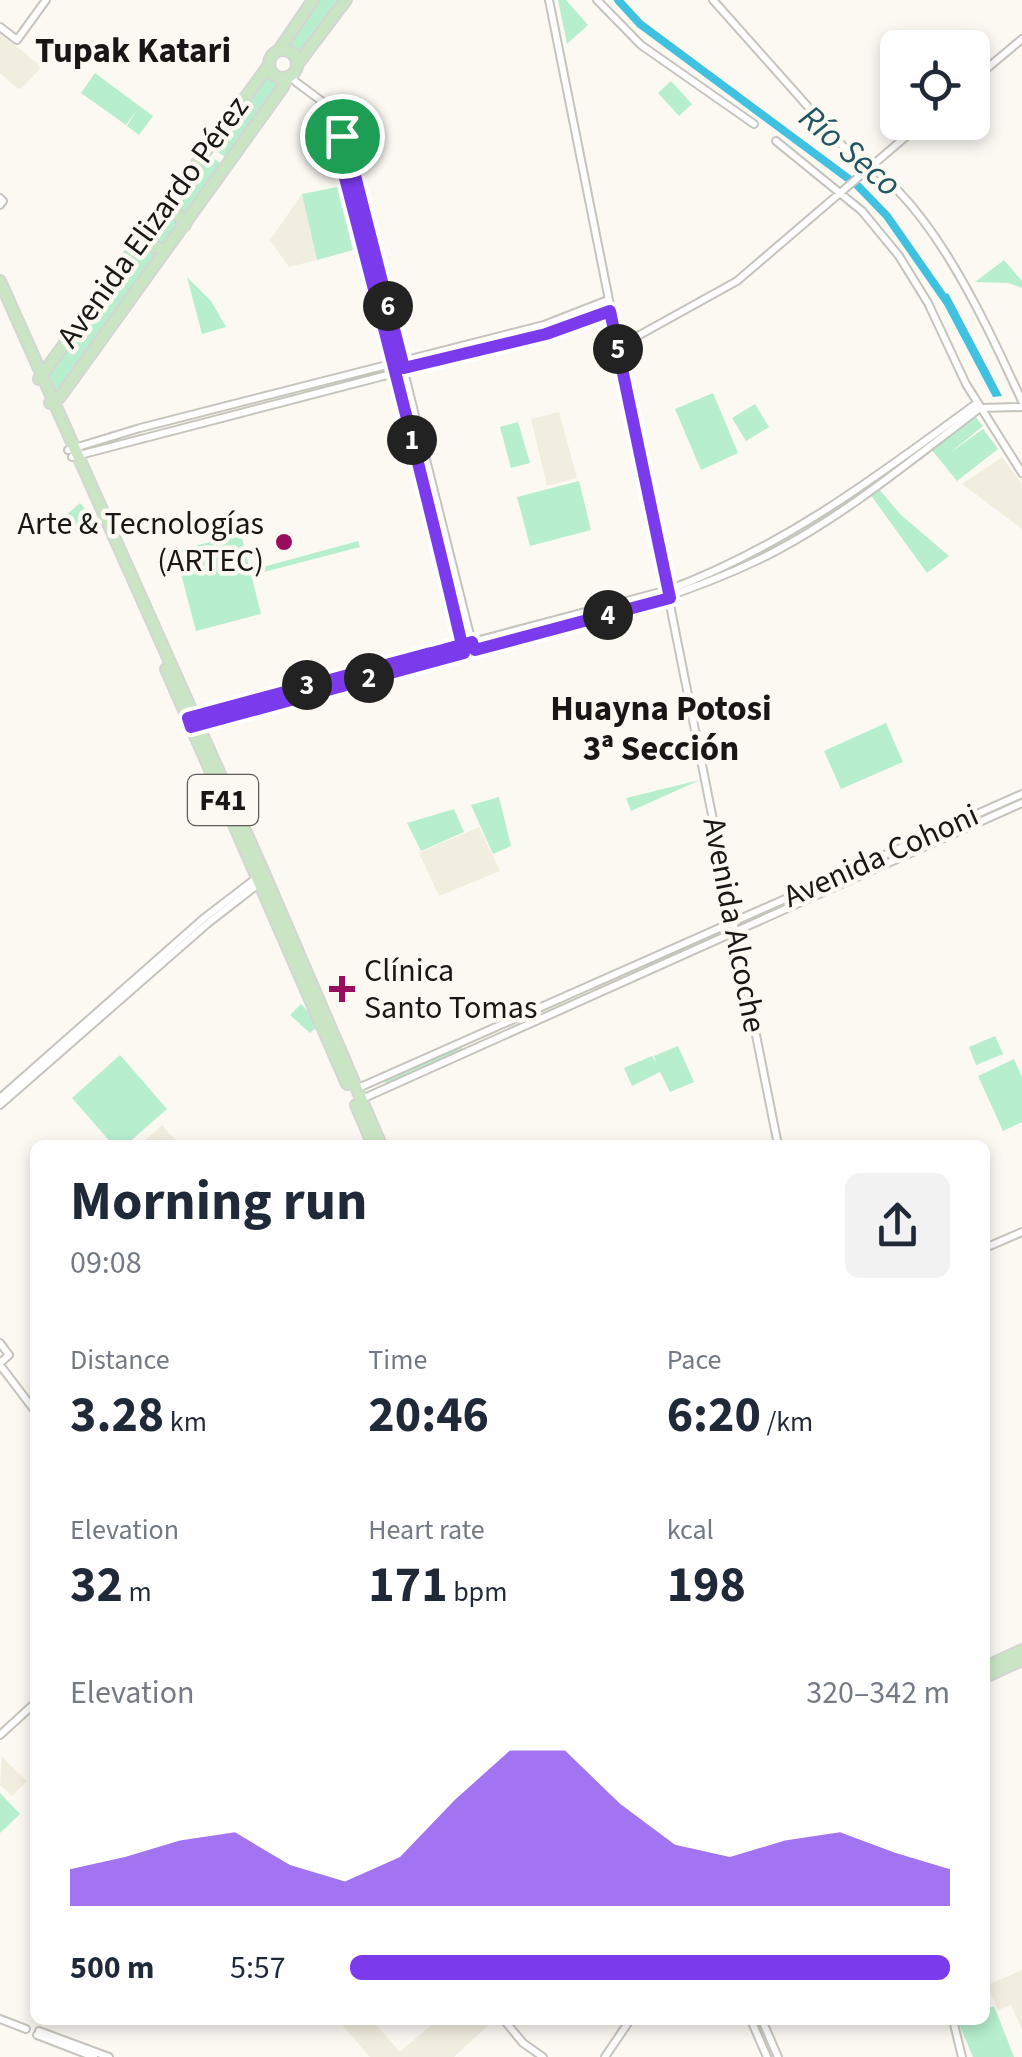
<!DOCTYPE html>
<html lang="en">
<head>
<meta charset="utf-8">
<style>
	:root { --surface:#fff; --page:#f2f2f3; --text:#1f2937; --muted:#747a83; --accent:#7c3aed }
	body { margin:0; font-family:"Source Sans 3",sans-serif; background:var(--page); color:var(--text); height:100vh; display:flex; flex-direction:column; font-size:38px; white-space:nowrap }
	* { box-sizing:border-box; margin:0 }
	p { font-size:32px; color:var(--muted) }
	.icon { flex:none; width:55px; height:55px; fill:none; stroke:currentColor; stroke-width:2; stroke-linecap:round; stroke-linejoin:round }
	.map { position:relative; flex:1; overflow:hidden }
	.details { position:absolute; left:30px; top:1140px; width:960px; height:885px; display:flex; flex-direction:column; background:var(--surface); border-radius:15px; box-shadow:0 5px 15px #0003 }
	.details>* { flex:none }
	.controls { position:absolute; left:880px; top:30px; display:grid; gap:20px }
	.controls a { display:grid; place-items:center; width:110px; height:110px; border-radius:15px; background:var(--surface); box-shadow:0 5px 15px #0003; font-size:50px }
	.pin { position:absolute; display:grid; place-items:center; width:85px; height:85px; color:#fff; margin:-42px; border:5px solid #fff; border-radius:50%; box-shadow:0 2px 10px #0007 }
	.km { position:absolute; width:50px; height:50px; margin:-25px; border-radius:50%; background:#222; color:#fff; font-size:28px; line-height:50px; text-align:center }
	.round { display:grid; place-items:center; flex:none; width:105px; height:105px; border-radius:15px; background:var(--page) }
	.headline { display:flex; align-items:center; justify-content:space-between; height:170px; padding:0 40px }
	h1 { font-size:55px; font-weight:700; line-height:75px }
	.figures { display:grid; grid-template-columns:repeat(3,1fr); gap:15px; height:170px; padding:10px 40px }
	.figures div { display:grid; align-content:center }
	.figures b { font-size:50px; font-weight:700 }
	.figures small { font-size:28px; font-weight:400 }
	.figures p { font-size:28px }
	.chart { height:280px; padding:20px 40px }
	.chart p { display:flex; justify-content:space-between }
	.chart svg { width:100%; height:180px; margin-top:10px; fill:var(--accent); opacity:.7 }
	ul { padding:0 40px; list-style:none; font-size:32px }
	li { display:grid; grid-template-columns:160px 120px 1fr; align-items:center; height:75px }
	li i { height:25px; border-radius:12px; background:var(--accent) }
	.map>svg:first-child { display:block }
	.built { fill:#f1eedf }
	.green { fill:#b6eece }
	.water { fill:#41c1e0 }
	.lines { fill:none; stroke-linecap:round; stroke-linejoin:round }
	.river { stroke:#41c1e0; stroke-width:8 }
	.minor-casing { stroke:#c5c4bd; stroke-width:10 }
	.major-casing { stroke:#d5d5d5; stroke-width:14 }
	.minor { stroke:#fff; stroke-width:6 }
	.major { stroke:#cae5c4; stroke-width:10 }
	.route-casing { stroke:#fff; stroke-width:20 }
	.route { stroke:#7c3aed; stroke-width:12 }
	.poi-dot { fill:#9a0d5e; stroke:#fbf9f2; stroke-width:4 }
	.labels { text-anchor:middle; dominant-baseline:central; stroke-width:9; stroke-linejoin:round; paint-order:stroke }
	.shield { fill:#fbf9f2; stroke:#5c5b57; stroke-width:2.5 }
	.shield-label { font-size:30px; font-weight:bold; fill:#181715 }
	.street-label { font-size:32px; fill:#181715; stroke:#fbf9f2 }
	.poi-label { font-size:32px; fill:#181715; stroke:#fbf9f2; text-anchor:end }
	.neighbourhood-label { font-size:35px; font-weight:bold; fill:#181715; stroke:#fbf9f2 }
	.water-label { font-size:35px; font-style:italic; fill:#205562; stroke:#fbf9f2 }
</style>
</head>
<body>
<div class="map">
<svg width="1022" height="2057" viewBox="0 0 1022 2057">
	<rect width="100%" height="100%" fill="#fbf9f2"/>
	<!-- built -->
	<path class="built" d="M0,33L37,63L40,69L22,88L18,89L0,73Z
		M302,194L317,260L289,267L270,240Z
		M559,412L577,478L547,486L531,419Z
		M1002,457L1022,484V529L962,484Z
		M479,827L500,871L439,896L419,853Z
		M162,1125L180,1145H140L153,1133Z
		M2,1757L27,1781L12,1796L0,1785Z
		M1022,1970V2029L1011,2005L998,2010L987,1985Z
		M338,2020H372L400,2052L437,2020H494L454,2057H370Z"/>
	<!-- green -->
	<path class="green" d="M316,0H340L299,58L296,51L287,46Z
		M558,0H566L588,25L567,44Z
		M268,71L272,78L284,82L228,159L212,148Z
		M95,73L153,116L139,135L127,126L137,110L126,125L81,93Z
		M671,81L692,104L679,116L658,93Z
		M208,154L223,165L186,215L171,204Z
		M337,187L353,250L317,260L302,194Z
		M170,213L180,226L167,243H157L151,232L164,214Z
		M145,241L160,253L58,394L49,374Z
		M1004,260L1022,281V288L1008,283L975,282Z
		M187,277L211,301L226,327L202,334Z
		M713,393L738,453L701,470L675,409Z
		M755,404L769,427L746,441L732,418Z
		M974,415L983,426L950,453L983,429L998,449L957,481L931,449Z
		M518,422L530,463L511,468L500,427Z
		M579,481L591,530L530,546L517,497Z
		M878,488L901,515L949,556L927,573L870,494Z
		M80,503L91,516L70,535L58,522Z
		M241,534L261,614L196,631L175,551Z
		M358,541L360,547L264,572L263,567Z
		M886,723L903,762L841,789L824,751Z
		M700,780L631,811L626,798Z
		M499,797L511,846L493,854L471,805Z
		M454,809L464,832L421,851L407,823Z
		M975,817L977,821L820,891L818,887Z
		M301,1004L318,1021V1026L310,1033L290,1015Z
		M995,1036L1003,1054L976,1065L969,1047Z
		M461,1046L463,1051L387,1084L384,1081Z
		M678,1046L694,1082L670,1092L660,1072L632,1086L624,1068L652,1056L656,1063L654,1056Z
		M120,1055L167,1109L126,1145H113L72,1098Z
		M1014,1059L1022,1077V1122L1003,1131L978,1076Z
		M0,1793L20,1814L0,1833Z
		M994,2006L1014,2057H973L958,2022L985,2020V2010Z"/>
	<!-- water -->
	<path class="water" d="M948,293L1002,396L993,397L940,297Z"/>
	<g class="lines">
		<!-- river -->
		<path class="river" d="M618,0L640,24L857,185L887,216L947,302"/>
		<defs>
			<path id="minor" d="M549,0L778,1145
				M597,0L641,45L754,124
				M713,0L851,155C928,192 987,326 1022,401
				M0,27L17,40L46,0
				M291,76L296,82L351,123L334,148L338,151L356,221L462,647
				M972,81L1022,39
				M342,136L348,148L472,643
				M776,141L862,211L899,256L928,303L966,384L1022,473
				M0,198L3,201L0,205
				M618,347L737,281L923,122
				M980,408L1022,407
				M68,450L140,428L544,325L608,300
				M72,457L545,334L610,311
				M194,716L668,590C784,547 879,475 977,403
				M198,724C296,697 395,671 493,645C589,620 685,598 774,552C848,513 914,458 980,408
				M356,1089L1022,794
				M0,1098L203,919L259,876
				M362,1099L1022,803
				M0,1105L207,924L261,882
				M985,1248L1022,1232
				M0,1343L9,1355L0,1363
				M0,1365L35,1411
				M0,1735L35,1703
				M0,2019L26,2029
				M504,2020L523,2043L543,2057
				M751,2020L767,2057
				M762,2020L778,2057
				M953,2020L962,2057
				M39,2031L109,2057
				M37,2035L94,2057
				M605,2057L630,2020"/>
			<path id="major" d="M269 64a14 14 0 1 1 28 0a14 14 0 1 1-28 0Z
				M279,50L313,0
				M297,65L346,0
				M165,206L177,213L185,225
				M143,236L151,246L166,250
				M0,281L264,873L381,1145
				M39,379L269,65
				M50,403L60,397L283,87L287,77
				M166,669L347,1084
				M356,1105L373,1145
				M985,1667L1022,1650
				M985,1677L1022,1660"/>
		</defs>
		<!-- minor casing -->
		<use href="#minor" class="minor-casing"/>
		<!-- major casing -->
		<use href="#major" class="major-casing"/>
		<!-- minor -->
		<use href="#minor" class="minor"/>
		<!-- major -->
		<use href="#major" class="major"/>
	</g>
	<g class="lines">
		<defs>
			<path id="route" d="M342,136L334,148L338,151C381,315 424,480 462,645L464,653L191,727L188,718L427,654L432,653L472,642L475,650L670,598L610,311L546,334L404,368L348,148L342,136"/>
		</defs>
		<!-- route casing -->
		<use href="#route" class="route-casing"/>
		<!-- route -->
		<use href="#route" class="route"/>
	</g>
	<!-- markers -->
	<g class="poi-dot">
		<circle cx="284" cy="542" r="10"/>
		<path d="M337 974h10v10h10v10h-10v10h-10v-10h-10v-10h10z"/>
	</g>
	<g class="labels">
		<!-- shield labels -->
		<rect class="shield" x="188" y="775" width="70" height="50" rx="8"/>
		<g class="shield-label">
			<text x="223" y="800">F41</text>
		</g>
		<!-- street labels -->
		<g class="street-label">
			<text transform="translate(153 222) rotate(-54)">Avenida Elizardo Pérez</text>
			<text transform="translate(881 856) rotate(-24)">Avenida Cohoni</text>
			<text transform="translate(734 925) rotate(79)">Avenida Alcoche</text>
		</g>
		<!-- poi labels -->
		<g class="poi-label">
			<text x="264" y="524">Arte &amp; Tecnologías<tspan x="264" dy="37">(ARTEC)</tspan></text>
			<text x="364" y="971" text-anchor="start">Clínica<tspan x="364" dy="37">Santo Tomas</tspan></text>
		</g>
		<!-- neighbourhood labels -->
		<g class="neighbourhood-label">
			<text x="133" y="51">Tupak Katari</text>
			<text x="661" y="709">Huayna Potosi<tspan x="661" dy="40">3ª Sección</tspan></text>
		</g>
		<!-- water labels -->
		<g class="water-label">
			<text transform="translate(850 151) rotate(40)">Río Seco</text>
		</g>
	</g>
</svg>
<div class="controls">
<a><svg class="icon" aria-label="locate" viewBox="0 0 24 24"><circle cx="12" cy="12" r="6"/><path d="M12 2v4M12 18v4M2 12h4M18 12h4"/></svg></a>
</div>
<div class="pin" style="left:342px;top:136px;background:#1e9e55"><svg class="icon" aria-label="arrive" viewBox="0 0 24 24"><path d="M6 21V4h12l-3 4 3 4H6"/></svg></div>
<b class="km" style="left:412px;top:440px">1</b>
<b class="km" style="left:369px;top:678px">2</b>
<b class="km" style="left:307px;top:685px">3</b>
<b class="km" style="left:608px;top:615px">4</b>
<b class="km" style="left:618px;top:349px">5</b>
<b class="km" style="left:388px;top:306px">6</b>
<section class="details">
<div class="headline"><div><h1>Morning run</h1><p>09:08</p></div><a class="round"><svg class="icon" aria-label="share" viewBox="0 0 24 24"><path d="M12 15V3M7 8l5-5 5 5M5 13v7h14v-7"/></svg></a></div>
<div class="figures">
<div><p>Distance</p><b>3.28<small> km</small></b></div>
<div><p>Time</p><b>20:46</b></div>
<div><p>Pace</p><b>6:20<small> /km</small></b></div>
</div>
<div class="figures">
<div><p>Elevation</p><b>32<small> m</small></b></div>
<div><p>Heart rate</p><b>171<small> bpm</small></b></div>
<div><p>kcal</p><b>198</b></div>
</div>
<div class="chart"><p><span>Elevation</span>320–342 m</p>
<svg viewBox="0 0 160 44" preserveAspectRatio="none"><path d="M0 44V35L10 32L20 28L30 26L40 34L50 38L60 32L70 18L80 6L90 6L100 19L110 29L120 32L130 28L140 26L150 31L160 35V44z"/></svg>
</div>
<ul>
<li><b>500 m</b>5:57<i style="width:100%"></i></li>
</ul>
</section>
</div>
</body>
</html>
